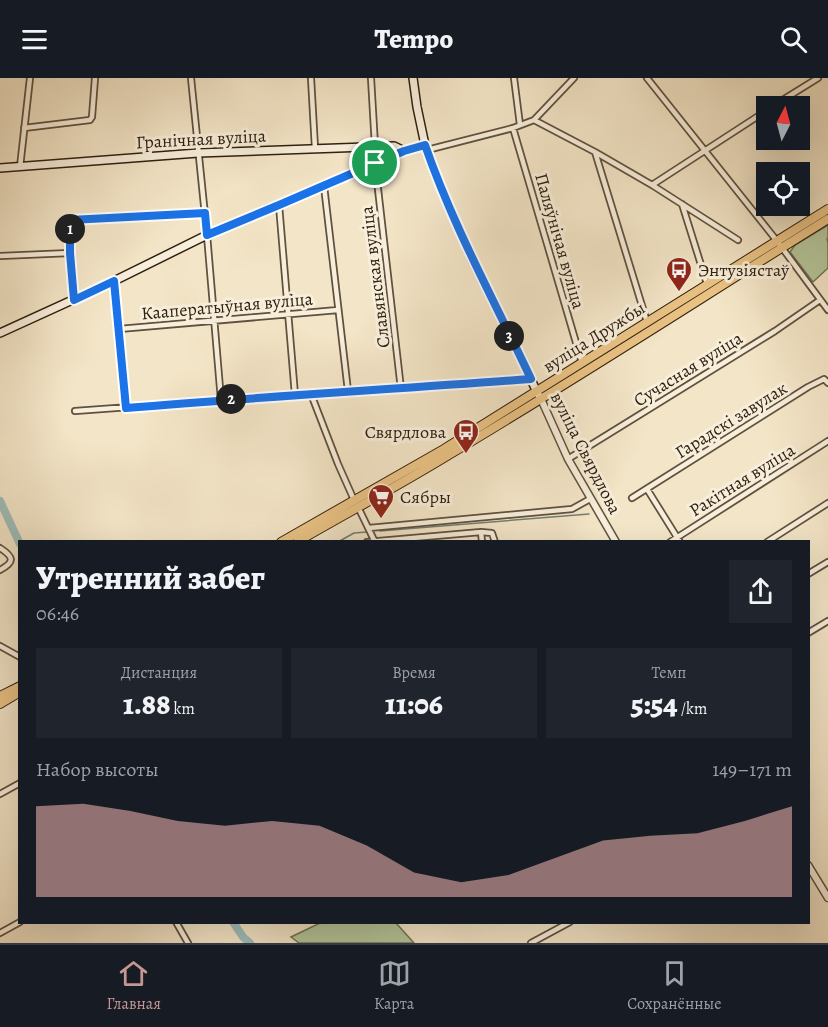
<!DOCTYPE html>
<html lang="ru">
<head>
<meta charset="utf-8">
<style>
	:root { --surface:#171b24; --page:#20242c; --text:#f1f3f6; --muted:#9ea1a6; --line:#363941; --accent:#c59692 }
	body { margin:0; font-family:Alegreya,serif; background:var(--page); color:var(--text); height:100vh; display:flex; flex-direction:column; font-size:22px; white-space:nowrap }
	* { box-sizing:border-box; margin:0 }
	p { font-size:20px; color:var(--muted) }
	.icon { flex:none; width:33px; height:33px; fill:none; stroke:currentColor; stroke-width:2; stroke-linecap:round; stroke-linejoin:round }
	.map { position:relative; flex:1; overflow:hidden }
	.sheet { position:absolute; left:18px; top:462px; width:792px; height:384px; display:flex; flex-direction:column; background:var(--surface); border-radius:0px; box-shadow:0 6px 24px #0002 }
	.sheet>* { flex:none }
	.needle { width:39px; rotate:6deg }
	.tools { position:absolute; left:756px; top:18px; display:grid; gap:12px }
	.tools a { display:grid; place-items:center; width:54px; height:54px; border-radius:0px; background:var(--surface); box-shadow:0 6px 24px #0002; font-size:30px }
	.pin { position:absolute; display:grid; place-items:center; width:51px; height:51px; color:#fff; margin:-26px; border:3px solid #fff; border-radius:50%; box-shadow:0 2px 6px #0007 }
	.km { position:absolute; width:30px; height:30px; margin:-15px; border-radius:50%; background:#222; color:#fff; font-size:16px; line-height:30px; text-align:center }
	.round { display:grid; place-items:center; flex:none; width:63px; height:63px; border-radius:0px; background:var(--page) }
	.headline { display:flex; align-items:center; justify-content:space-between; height:102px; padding:0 18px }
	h1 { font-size:33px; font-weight:800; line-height:45px }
	.metrics { display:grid; grid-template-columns:repeat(3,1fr); gap:9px; height:102px; padding:6px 18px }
	.metrics div { display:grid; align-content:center; border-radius:0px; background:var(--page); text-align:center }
	.metrics b { font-size:30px; font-weight:800 }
	.metrics small { font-size:16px; font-weight:400 }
	.metrics p { font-size:16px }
	.chart { height:168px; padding:12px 18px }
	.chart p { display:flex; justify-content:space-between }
	.chart svg { width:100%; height:108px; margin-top:6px; fill:var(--accent); opacity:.7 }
	header { display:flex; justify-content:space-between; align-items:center; height:78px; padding:0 18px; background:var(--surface); font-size:27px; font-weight:800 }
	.tab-bar { display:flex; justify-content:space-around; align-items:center; height:84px; border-top:2px solid var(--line); background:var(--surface); font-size:16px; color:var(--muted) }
	.tab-bar a { display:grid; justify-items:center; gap:3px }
	.tab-bar .on { color:var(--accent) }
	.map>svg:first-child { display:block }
	.green { fill:#b4c69b; stroke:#727355; stroke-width:1.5 }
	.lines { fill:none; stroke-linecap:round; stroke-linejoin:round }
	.stream { stroke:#717f76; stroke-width:1.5 }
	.river { stroke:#9dbebb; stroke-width:8 }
	.minor-casing { stroke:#60513d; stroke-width:8 }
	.tertiary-casing { stroke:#60513d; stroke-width:9 }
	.secondary-casing { stroke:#2f200f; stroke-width:10 }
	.primary-casing { stroke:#2f200f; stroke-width:10 }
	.minor { stroke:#f7eedb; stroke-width:4.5 }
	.tertiary { stroke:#f7eedb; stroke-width:6 }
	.secondary { stroke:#f7eedb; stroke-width:7 }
	.primary { stroke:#eac284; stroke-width:8 }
	.route-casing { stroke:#fff; stroke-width:12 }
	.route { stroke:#1a73e8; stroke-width:8 }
	.labels { text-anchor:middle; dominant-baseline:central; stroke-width:6; stroke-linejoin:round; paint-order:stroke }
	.street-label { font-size:18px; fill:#2f200f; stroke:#f7eedb }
	.poi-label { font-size:18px; fill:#2f200f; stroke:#f7eedb; text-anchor:start }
</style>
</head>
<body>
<header><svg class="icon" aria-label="menu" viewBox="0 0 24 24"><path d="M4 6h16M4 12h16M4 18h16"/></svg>Tempo<svg class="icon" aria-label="search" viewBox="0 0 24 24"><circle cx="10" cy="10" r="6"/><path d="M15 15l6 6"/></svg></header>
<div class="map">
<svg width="828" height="865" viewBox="0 0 828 865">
	<rect width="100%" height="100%" fill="#f3e5c7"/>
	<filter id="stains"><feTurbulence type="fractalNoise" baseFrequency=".00333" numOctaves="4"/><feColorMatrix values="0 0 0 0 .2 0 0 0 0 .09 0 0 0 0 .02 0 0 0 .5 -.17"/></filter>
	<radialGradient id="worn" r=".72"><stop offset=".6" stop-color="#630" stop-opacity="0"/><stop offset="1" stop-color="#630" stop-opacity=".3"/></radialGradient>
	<!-- green -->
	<path class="green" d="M828,147V160L827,161L828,165V190L813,204L790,174L795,167Z
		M320,845H396L414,865H299L291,859Z"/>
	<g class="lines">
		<!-- stream -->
		<path class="stream" d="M380,453L589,436
			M338,464L354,455L367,454"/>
		<!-- river -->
		<path class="river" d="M0,423L20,466
			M233,844L243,859L250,865"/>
		<defs>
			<path id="minor" d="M191,0L207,157L221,322
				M311,0L315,70
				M371,0L375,68
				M514,0L520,47
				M647,0L777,163L828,232
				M773,28L818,0
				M534,42L595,74L652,107L738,162
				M24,50L90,42L92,39L95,0
				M513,50L582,285
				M427,72L513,50L534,42L574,0
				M595,74L647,244
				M375,85L401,311
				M20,89L30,0
				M652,107L766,33
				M324,108L348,313
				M682,126L707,206
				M279,127L295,317
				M70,175L74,222
				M0,178L70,175V142L205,135
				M114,203L126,330
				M119,251L338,232
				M311,316L338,386L354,422
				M75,333L348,313L396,311L531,301
				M568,381L775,253L820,222
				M647,411L680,464
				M632,420L808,309L824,301L828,305
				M358,429L374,462
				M369,450L572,431L590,421
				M481,454L482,464
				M367,464L481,454L492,455L495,464
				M670,464L828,363
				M767,464L828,425
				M0,470C14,479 15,484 0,492
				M808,496L828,484
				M808,555L828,543
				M0,568L20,579
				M0,716L20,705
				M176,844L188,865
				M0,855L20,844
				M531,865L570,844"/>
			<path id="tertiary" d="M541,321L568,381L616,464
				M808,787L828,820"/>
			<path id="secondary" d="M413,0L417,29L425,67L435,96L473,183L538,316
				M0,90L198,75L394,68L404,73
				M0,255L114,203L207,157L279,127L404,73L425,67"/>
			<path id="primary" d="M281,464L444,371L828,131
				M297,464C347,435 398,408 447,378C575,302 701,220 828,141
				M0,618L20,608
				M0,626L20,614"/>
		</defs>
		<!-- minor casing -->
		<use href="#minor" class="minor-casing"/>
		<!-- tertiary casing -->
		<use href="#tertiary" class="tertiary-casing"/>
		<!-- secondary casing -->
		<use href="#secondary" class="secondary-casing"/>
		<!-- primary casing -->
		<use href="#primary" class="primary-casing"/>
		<!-- minor -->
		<use href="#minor" class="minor"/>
		<!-- tertiary -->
		<use href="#tertiary" class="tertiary"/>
		<!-- secondary -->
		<use href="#secondary" class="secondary"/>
		<!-- primary -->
		<use href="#primary" class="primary"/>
	</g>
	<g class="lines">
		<defs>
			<path id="route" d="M425,67C453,148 495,224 531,301C396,311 261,319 126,330L114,203L74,222L70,175V142L205,135L207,157L279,127L404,73Z"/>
		</defs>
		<!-- route casing -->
		<use href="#route" class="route-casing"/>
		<!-- route -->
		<use href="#route" class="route"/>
	</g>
	<!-- icons -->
	<defs>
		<symbol id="bus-pin" viewBox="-11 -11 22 30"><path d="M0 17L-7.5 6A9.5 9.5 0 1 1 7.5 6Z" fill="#8f2418" stroke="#f7eedb"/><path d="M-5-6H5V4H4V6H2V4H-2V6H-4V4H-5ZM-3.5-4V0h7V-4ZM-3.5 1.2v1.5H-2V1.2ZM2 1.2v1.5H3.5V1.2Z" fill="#fff"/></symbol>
		<symbol id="supermarket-pin" viewBox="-11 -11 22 30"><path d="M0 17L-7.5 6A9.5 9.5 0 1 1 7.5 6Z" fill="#8f2418" stroke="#f7eedb"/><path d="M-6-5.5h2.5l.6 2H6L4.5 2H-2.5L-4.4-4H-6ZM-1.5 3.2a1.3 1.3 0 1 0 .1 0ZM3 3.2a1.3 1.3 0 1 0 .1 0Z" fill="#fff"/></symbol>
	</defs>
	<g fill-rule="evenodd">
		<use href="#bus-pin" x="664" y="177" width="30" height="40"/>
		<use href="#bus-pin" x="451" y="339" width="30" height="40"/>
		<use href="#supermarket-pin" x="366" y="404" width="30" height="40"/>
	</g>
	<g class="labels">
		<!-- street labels -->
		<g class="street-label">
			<text transform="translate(201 61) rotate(-3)">Гранічная вуліца</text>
			<text transform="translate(560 163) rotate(74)">Паляўнічая вуліца</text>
			<text transform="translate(375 199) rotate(-97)">Славянская вуліца</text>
			<text transform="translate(227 228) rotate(-5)">Кааператыўная вуліца</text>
			<text transform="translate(594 259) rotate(-32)">вуліца Дружбы</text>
			<text transform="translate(688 291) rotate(-32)">Сучасная вуліца</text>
			<text transform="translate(731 342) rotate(-32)">Гарадскі завулак</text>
			<text transform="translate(586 375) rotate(63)">вуліца Свярдлова</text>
			<text transform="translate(742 402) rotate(-32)">Ракітная вуліца</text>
		</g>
		<!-- poi labels -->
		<g class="poi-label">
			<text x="698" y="192">Энтузіястаў</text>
			<text x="446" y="354" text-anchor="end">Свярдлова</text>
			<text x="400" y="419">Сябры</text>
		</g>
	</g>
	<rect width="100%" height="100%" filter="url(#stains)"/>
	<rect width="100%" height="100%" fill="url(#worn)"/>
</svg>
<div class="tools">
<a><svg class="needle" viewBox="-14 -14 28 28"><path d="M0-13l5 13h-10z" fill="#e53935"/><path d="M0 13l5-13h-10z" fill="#9ea1a6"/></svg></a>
<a><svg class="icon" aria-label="locate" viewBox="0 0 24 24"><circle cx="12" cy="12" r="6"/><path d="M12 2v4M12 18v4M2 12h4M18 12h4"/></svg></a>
</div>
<div class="pin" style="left:375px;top:85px;background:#1e9e55"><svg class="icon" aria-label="arrive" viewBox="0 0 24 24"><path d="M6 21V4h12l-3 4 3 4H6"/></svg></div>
<b class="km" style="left:70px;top:151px">1</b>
<b class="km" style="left:231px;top:321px">2</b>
<b class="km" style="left:509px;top:258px">3</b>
<section class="sheet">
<div class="headline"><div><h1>Утренний забег</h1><p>06:46</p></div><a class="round"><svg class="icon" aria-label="share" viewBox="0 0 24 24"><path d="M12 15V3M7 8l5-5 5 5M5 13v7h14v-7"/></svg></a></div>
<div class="metrics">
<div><p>Дистанция</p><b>1.88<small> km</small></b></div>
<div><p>Время</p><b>11:06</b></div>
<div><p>Темп</p><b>5:54<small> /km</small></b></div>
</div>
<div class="chart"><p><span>Набор высоты</span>149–171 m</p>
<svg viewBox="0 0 160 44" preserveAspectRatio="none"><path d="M0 44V7L10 6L20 9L30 13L40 15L50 13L60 15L70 23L80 34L90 38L100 35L110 28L120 21L130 19L140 18L150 13L160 7V44z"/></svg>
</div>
</section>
</div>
<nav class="tab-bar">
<a class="on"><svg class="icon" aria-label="home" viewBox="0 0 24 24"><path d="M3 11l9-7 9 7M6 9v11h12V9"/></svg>Главная</a>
<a><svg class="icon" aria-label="map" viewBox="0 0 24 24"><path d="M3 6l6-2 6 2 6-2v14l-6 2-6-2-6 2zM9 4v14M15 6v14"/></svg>Карта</a>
<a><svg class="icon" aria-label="saved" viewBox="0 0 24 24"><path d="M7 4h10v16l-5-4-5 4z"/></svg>Сохранённые</a>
</nav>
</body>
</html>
